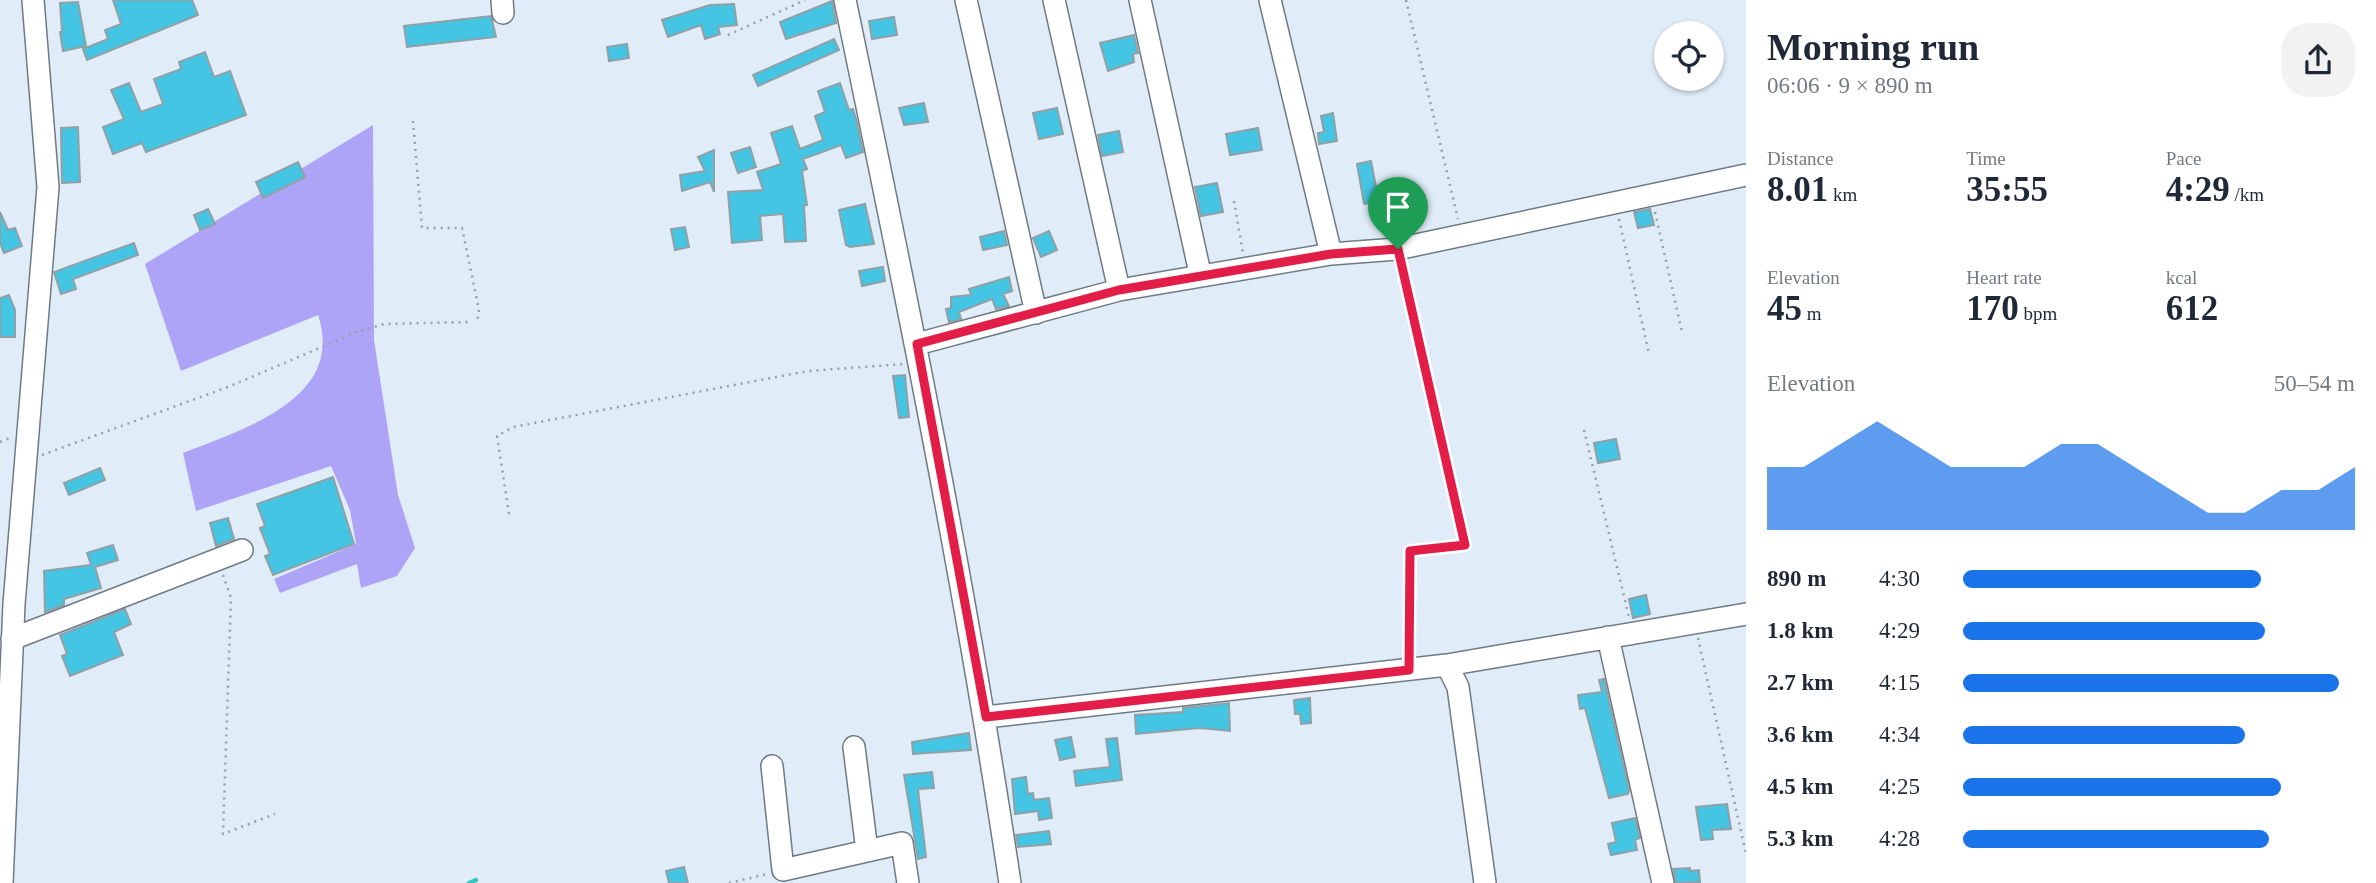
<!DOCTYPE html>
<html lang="en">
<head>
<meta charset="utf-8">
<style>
	:root { --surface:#fff; --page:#f2f2f3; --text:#1f2937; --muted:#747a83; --accent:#1a73e8 }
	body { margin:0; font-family:Georgia,serif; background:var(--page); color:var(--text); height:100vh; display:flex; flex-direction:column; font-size:26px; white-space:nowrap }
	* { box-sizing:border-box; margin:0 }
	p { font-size:23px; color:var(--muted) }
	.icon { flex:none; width:38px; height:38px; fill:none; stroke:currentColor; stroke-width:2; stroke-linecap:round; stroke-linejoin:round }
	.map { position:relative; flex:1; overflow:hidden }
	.side { display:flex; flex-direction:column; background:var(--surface); width:630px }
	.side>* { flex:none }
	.buttons { position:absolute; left:1654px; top:21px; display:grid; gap:14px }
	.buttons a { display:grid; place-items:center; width:70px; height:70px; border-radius:50%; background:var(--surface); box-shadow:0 2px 5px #0004; font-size:35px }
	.pin { position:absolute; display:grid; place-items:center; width:60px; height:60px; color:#fff; margin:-72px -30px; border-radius:50% 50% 50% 0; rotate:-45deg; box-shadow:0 0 7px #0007 }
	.pin .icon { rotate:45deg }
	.round { display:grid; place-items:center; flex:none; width:74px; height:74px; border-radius:28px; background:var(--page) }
	.head { display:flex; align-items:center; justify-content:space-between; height:119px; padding:0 21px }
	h1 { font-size:38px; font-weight:800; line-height:52px }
	.figures { display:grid; grid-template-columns:repeat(3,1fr); gap:10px; height:119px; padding:7px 21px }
	.figures div { display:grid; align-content:center }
	.figures b { font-size:35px; font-weight:800 }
	.figures small { font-size:19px; font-weight:400 }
	.figures p { font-size:19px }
	.chart { height:196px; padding:14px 21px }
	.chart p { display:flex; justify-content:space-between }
	.chart svg { width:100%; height:126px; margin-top:7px; fill:var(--accent); opacity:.7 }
	ul { padding:0 21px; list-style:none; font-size:23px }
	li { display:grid; grid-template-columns:112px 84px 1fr; align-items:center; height:52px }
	li i { height:18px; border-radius:9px; background:var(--accent) }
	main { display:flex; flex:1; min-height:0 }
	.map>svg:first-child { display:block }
	.forest { fill:#aea4f7 }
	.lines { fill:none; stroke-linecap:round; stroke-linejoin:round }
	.stream { stroke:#36c6c1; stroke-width:4.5 }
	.building { fill:#44c5e3; stroke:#90a0a5; stroke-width:2 }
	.minor-casing { stroke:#6f7b84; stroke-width:24 }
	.path { stroke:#97a0a8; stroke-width:2.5; stroke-dasharray:2 5; stroke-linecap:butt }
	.minor { stroke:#fff; stroke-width:21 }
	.route-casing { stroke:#fff; stroke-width:14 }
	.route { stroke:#e11d48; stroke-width:9 }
</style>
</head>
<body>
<main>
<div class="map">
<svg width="1746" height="883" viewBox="0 0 1746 883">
	<rect width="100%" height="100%" fill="#e0edf8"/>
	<!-- forest -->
	<path class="forest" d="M373,125L374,340L398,495L415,548L397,576L361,588L357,564L280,593L274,579L356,544L350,510L331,466L196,511L183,453C243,429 346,399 318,315L181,371L145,264Z"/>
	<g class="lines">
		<!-- stream -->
		<path class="stream" d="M469,883L476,880"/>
	</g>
	<!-- building -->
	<path class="building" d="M113,0H192L198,15L87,60L83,49L108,39L105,30L121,24Z
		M832,1L836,23L786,39L780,22Z
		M78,2L86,46L63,51L60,32H62L60,3Z
		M734,4L737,25L718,27L720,34L705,39L701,25L668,37L662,20L710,5Z
		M491,16L496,37L407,47L404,26Z
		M894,17L897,35L872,39L869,21Z
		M1134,35L1138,53L1133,54L1134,62L1108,71L1100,43Z
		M834,39L839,50L758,86L753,75Z
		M627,44L629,58L609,61L607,47Z
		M205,52L214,77L230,71L246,115L146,152L142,143L113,154L103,127L124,119L111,90L129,83L141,112L163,104L154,79L181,69L179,62Z
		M840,83L849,110L853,109L856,119L863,152L846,158L841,145L803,159L807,169L802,171L807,205H804L806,241L785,242L783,214L760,216L762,240L732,243L728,192L763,190L757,172L781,164L771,133L792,126L800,149L823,140L815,116L825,112L818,91Z
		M924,103L928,122L904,125L899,108Z
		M1057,108L1063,134L1039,139L1033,113Z
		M1333,113L1337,141L1319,144L1318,133L1324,132L1321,116Z
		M78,127L80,182L62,183L61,128Z
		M1258,128L1262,150L1230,155L1226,134Z
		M1119,131L1123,152L1102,156L1098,135Z
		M750,147L756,167L738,173L731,153Z
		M714,150V192L710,182L682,191L680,175L705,171L698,157Z
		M1371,161L1379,202L1364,204L1357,164Z
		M298,162L305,177L263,198L256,182Z
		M1217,183L1223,212L1201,216L1195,187Z
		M865,204L874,244L850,247L846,245L839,210Z
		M208,209L215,224L200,230L194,215Z
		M1650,209L1654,225L1638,228L1634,212Z
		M0,212L8,230L15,228L22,246L4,253L0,243Z
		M685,227L689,247L675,250L671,229Z
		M1004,231L1007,245L983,250L980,237Z
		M1049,231L1057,250L1041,257L1033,238Z
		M134,243L138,255L73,279L76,289L61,294L54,272Z
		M883,267L885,281L862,286L859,271Z
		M1009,277L1012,291L1003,294L1009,306L996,309L992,299L959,312L961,319L949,322L946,309L951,308V297L971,295L969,289Z
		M9,295L15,310V337H0V298Z
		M905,375L909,417L899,418L893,376Z
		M1616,439L1620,459L1598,463L1594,443Z
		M100,468L105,480L69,495L64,483Z
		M333,477L354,544L273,575L265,556L270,554L260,528L265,526L257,504Z
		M228,518L234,539L216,546L210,523Z
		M113,545L118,560L95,567L101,588L64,599V605L45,612L44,571L91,565L87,553Z
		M1646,595L1650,614L1633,618L1629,599Z
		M125,609L131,624L114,632L123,655L70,676L62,656L67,654L60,635Z
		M1604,679L1629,790L1628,794L1609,798L1585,708L1580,709L1578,695L1602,692L1599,680Z
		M1310,698L1311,723L1301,724L1300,714H1295L1294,700Z
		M1229,703L1230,731L1200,728L1136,734L1135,715L1183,712V708Z
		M969,733L971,750L913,754L912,742Z
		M1071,737L1075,757L1060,760L1055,740Z
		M1117,738L1122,780L1076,786L1074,771L1110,767L1106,739Z
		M932,772L934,788L918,789L926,857L918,859L904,775Z
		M1026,777L1028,794L1033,793L1034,800L1049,798L1052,818L1039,820L1038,811L1015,814L1012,779Z
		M1727,804L1731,829L1712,830L1713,839L1701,840L1696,807Z
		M1635,818L1640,838L1635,840L1637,850L1611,855L1608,844L1616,842L1612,823Z
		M1049,831L1051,844L1018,847L1016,835Z
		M684,867L688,883H669L666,871Z
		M1690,868V871L1699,870L1700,882L1676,883L1673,869Z"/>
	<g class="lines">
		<defs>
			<path id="minor" d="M502,0L503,13
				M845,0C906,293 966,587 1010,883
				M966,0L1036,313
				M1054,0L1119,290
				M1140,0L1200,273
				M1270,0L1331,254
				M917,344L1119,290L1331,254L1397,249L1746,175
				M1608,637L1663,883
				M12,639L242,550
				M1447,665L1458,687L1485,883
				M986,717L1447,665L1746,614
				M854,747L867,851
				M772,766L783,870L902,843L908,883
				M2,883L14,604L48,187L33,0"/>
		</defs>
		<!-- minor casing -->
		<use href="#minor" class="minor-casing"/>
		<!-- path -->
		<path class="path" d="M1406,0L1458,219
			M728,35L805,0
			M413,121L422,228H462L479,310L477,322
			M1234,201L1243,253
			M1655,212L1682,332
			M1619,219L1649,354
			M1401,264L1465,545L1410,551L1409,653
			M1584,430L1629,617
			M0,442L10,438
			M42,455L228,387L357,332L384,324L468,322
			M509,514L497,436L513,427L808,371L904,364
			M223,575L231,598L223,834L275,814
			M1698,638L1746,854
			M729,883L767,874"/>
		<!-- minor -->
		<use href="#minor" class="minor"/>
	</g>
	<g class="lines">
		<defs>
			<path id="route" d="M1398,249L1465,545L1410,551L1409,670L986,717L917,344L1119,290L1331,254Z"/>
		</defs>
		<!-- route casing -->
		<use href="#route" class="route-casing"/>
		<!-- route -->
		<use href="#route" class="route"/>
	</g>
</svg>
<div class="buttons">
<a><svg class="icon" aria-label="locate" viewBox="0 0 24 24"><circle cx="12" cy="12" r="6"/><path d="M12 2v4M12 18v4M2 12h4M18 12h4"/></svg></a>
</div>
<div class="pin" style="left:1398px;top:249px;background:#1e9e55"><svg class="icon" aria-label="arrive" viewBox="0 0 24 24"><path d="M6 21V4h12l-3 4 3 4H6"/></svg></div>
</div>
<section class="side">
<div class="head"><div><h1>Morning run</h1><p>06:06 · 9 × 890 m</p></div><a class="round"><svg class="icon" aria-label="share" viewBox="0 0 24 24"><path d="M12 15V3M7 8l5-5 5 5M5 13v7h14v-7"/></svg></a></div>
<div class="figures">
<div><p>Distance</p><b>8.01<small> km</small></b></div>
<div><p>Time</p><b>35:55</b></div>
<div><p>Pace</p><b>4:29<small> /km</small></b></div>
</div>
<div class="figures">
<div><p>Elevation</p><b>45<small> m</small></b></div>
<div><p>Heart rate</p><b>170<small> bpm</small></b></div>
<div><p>kcal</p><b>612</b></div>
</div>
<div class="chart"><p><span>Elevation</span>50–54 m</p>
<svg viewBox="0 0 160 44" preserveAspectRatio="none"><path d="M0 44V22L10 22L20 14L30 6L40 14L50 22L60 22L70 22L80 14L90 14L100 22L110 30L120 38L130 38L140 30L150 30L160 22V44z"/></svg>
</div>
<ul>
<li><b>890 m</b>4:30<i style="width:76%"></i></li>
<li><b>1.8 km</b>4:29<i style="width:77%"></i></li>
<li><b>2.7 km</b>4:15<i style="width:96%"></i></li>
<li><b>3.6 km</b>4:34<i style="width:72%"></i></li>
<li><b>4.5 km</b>4:25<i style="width:81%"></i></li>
<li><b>5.3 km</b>4:28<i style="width:78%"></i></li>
</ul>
</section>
</main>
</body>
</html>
